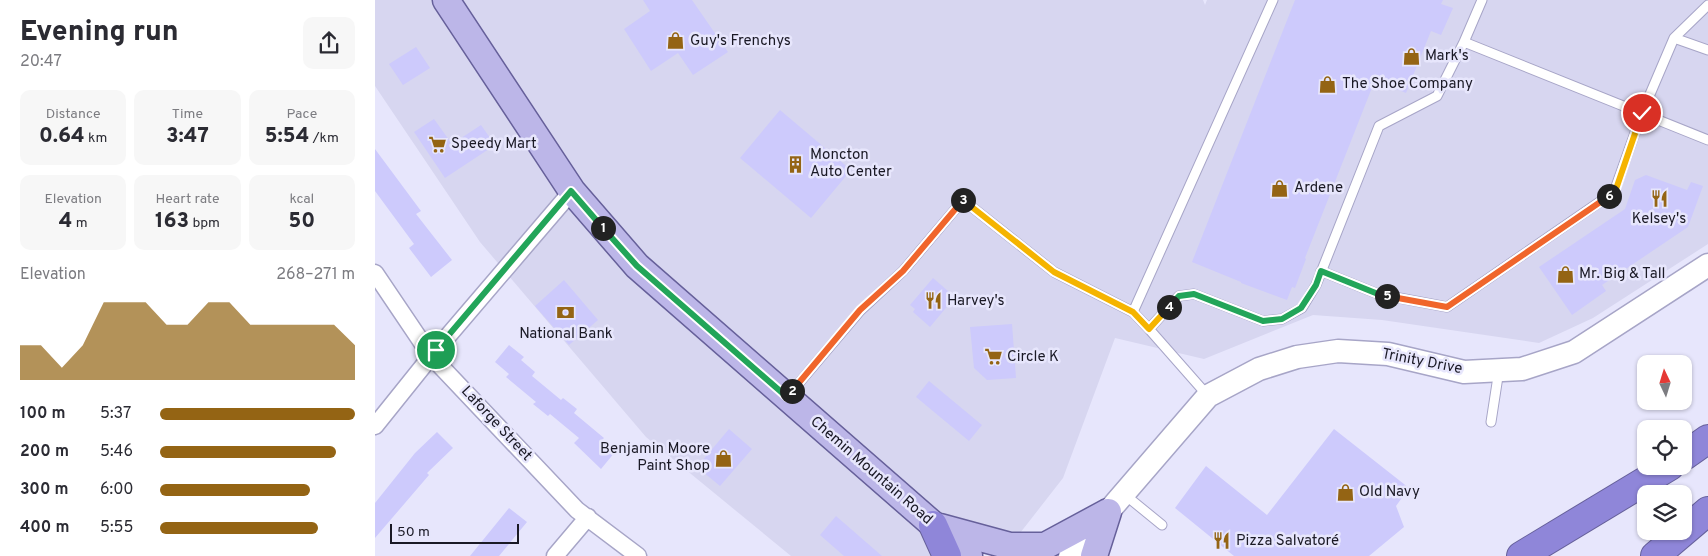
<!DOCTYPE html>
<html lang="en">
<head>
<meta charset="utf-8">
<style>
	:root { --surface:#fff; --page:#f7f7f7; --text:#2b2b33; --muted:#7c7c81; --accent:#946414 }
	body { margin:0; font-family:Overpass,sans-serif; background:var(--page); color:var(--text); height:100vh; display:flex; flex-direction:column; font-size:19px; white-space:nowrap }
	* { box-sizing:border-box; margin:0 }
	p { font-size:16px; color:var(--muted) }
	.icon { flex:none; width:28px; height:28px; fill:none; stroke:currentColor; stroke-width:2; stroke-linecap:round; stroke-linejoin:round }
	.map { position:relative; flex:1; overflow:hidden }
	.sheet { display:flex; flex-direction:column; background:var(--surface); width:375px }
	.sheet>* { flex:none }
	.needle { width:32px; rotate:356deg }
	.controls { position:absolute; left:1262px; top:355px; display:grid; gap:10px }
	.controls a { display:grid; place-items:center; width:55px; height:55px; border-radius:10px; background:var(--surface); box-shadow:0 1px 4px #0004; font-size:25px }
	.scale { position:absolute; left:15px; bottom:12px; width:129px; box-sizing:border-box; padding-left:5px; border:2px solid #1a1925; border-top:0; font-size:14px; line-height:18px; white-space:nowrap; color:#1a1925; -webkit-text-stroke:4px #e7e6fc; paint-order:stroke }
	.pin { position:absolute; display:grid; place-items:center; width:42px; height:42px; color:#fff; margin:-21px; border:2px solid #fff; border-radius:50%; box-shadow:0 1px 5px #0007 }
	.km { position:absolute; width:25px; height:25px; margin:-12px; border-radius:50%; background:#222; color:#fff; font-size:14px; line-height:25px; text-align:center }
	.round { display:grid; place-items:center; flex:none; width:52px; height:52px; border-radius:10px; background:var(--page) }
	.summary { display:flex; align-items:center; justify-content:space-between; height:85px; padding:0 20px }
	h1 { font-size:28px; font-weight:800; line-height:38px }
	.metrics { display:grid; grid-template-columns:repeat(3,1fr); gap:8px; height:85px; padding:5px 20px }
	.metrics div { display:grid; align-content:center; border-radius:10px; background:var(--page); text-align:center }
	.metrics b { font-size:21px; font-weight:800 }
	.metrics small { font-size:14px; font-weight:400 }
	.metrics p { font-size:14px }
	.chart { height:140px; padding:10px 20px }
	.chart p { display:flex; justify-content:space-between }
	.chart svg { width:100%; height:90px; margin-top:5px; fill:var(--accent); opacity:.7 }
	ul { padding:0 20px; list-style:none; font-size:16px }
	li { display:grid; grid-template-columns:80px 60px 1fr; align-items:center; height:38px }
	li i { height:12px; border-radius:6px; background:var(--accent) }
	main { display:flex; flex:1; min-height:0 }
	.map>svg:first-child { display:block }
	.built { fill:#d7d6f0 }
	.building { fill:#cdcafc }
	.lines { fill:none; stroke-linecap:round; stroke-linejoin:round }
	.lane-casing { stroke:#a7a5c7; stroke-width:11 }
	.street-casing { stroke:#a7a5c7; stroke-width:19 }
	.secondary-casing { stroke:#a7a5c7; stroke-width:25 }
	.primary-casing { stroke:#66609a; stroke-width:29 }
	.highway-casing { stroke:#66609a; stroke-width:30 }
	.lane { stroke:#fff; stroke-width:9 }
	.street { stroke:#fff; stroke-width:16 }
	.secondary { stroke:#fff; stroke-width:22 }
	.primary { stroke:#bcb6e8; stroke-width:26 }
	.highway { stroke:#8f86d9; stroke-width:28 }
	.split-1-casing { stroke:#fff; stroke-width:10 }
	.split-2-casing { stroke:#fff; stroke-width:10 }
	.split-3-casing { stroke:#fff; stroke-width:10 }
	.split-4-casing { stroke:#fff; stroke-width:10 }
	.split-5-casing { stroke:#fff; stroke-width:10 }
	.split-6-casing { stroke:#fff; stroke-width:10 }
	.split-7-casing { stroke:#fff; stroke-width:10 }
	.split-1 { stroke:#22a559; stroke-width:6 }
	.split-2 { stroke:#22a559; stroke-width:6 }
	.split-3 { stroke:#f0652b; stroke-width:6 }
	.split-4 { stroke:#f5b400; stroke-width:6 }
	.split-5 { stroke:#22a559; stroke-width:6 }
	.split-6 { stroke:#f0652b; stroke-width:6 }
	.split-7 { stroke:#f5b400; stroke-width:6 }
	.labels { text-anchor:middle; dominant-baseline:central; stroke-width:5; stroke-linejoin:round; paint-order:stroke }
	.poi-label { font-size:15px; fill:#1a1925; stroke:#e7e6fc; text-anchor:start }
	.street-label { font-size:15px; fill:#1a1925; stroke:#e7e6fc }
</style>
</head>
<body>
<main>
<section class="sheet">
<div class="summary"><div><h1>Evening run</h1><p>20:47</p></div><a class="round"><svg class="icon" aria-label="share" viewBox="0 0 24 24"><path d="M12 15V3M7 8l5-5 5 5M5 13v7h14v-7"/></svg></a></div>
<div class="metrics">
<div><p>Distance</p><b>0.64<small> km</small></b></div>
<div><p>Time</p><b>3:47</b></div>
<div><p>Pace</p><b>5:54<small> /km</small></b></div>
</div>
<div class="metrics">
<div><p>Elevation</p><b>4<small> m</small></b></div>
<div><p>Heart rate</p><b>163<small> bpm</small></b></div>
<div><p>kcal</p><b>50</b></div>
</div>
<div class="chart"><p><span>Elevation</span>268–271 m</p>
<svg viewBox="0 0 160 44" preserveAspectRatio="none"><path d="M0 44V27L10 27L20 38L30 27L40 6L50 6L60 6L70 17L80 17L90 6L100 6L110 17L120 17L130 17L140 17L150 17L160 27V44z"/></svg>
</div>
<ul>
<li><b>100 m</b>5:37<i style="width:100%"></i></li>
<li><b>200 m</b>5:46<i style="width:90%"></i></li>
<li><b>300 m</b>6:00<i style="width:77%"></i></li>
<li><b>400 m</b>5:55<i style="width:81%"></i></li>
</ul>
</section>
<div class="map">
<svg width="1333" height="556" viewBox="0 0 1333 556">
	<rect width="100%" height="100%" fill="#e7e6fc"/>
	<!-- built -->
	<path class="built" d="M0,0H828L830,5L832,0H1333V244L1218,318L1164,343L1007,320L938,315L829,359L740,338L688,478L635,546L572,556H416L271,437L105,242L0,86Z"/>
	<!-- building -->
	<path class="building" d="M268,0H317L353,52L318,75L303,53L276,71L249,29L275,11Z
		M920,0H1068L1066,4L1078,8L1066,35L1056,31L1031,93L1000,80L930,258L931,259L920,288L917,287L912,300L866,283V282L817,262Z
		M41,47L55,68L28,85L14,64Z
		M405,110L476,170L436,218L365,158Z
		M59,119L77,144L106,125L120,145L70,178L39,132Z
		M0,149L46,211L41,214L77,260L56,277L34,248L39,244L0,191Z
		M1271,175L1312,190L1316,182L1328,186L1313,227L1227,285L1231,291L1197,315L1164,267L1250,209L1260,180Z
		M558,278L580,297L555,327L538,312L540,309L535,305Z
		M189,280L223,320L194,345L160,306Z
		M637,324L641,378L612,380L599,368L595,327Z
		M134,345L149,357L146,360L160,372L157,376L186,400L188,398L202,409L199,413L229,438L227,440L240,452L226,469L199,443L204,438L175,414L173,416L158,404L161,402L131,377L134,374L120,362Z
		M554,381L607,425L594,441L541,397Z
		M354,429L377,449L345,486L322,467Z
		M959,429L1034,488L1021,506L1029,527L994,556H859L800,508L831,466L892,515Z
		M62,432L78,448L52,473L54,475L0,538V503L40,453Z
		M134,508L152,522L124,556H95Z
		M461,516L507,556H469L445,535Z"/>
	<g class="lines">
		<defs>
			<path id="lane" d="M1299,38L1333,50
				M1089,42L1333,140
				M946,271L1003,294L1072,307L1239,192L1267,113L1299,38L1333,5
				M758,312L774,329
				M413,396L485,311L528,271L588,200L679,272L758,312L898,0
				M833,396L774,329L804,296L819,294L888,321L907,319L927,308L941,285L1004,126L1062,96L1089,42L1107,0
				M1116,422L1124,370
				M749,494L787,525"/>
			<path id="street" d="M0,273L56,356L202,510L263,556
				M0,426L61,350L197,191
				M180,556L213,517"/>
			<path id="secondary" d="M695,556L833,396L884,369L922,357L963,351L1013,354L1089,372L1147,369L1199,352L1333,265"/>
			<path id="primary" d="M71,0L197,191L262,266L594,556
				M565,527L635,546H670L733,512
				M719,556L733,512"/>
			<path id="highway" d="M1309,456L1333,439
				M558,525L572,556
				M1146,556L1295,466
				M1280,556L1333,511"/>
		</defs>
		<!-- lane casing -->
		<use href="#lane" class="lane-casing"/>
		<!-- street casing -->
		<use href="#street" class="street-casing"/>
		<!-- secondary casing -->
		<use href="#secondary" class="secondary-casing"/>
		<!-- primary casing -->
		<use href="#primary" class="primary-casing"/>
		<!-- highway casing -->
		<use href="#highway" class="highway-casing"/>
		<!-- lane -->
		<use href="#lane" class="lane"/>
		<!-- street -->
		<use href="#street" class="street"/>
		<!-- secondary -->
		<use href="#secondary" class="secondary"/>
		<!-- primary -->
		<use href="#primary" class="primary"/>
		<!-- highway -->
		<use href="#highway" class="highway"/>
	</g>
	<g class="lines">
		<defs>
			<path id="split-1" d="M61,350L196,191L228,228"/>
			<path id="split-2" d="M228,228L262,266L412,397L417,391"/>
			<path id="split-3" d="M417,391L485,310L528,271L588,200"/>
			<path id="split-4" d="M588,200L679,272L758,312L774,329L794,307"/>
			<path id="split-5" d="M794,307L804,296L819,294L888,321L907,319L926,308L941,285L946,271L1003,294L1012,296"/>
			<path id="split-6" d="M1012,296L1072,307L1234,196"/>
			<path id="split-7" d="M1234,196L1240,192L1267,113"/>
		</defs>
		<!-- split-1 casing -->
		<use href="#split-1" class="split-1-casing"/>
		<!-- split-2 casing -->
		<use href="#split-2" class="split-2-casing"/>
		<!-- split-3 casing -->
		<use href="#split-3" class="split-3-casing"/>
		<!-- split-4 casing -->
		<use href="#split-4" class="split-4-casing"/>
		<!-- split-5 casing -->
		<use href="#split-5" class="split-5-casing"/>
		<!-- split-6 casing -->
		<use href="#split-6" class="split-6-casing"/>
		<!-- split-7 casing -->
		<use href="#split-7" class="split-7-casing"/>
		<!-- split-1 -->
		<use href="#split-1" class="split-1"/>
		<!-- split-2 -->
		<use href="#split-2" class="split-2"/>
		<!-- split-3 -->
		<use href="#split-3" class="split-3"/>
		<!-- split-4 -->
		<use href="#split-4" class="split-4"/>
		<!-- split-5 -->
		<use href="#split-5" class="split-5"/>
		<!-- split-6 -->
		<use href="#split-6" class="split-6"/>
		<!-- split-7 -->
		<use href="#split-7" class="split-7"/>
	</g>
	<!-- icons -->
	<defs>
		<symbol id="shop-bare" viewBox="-9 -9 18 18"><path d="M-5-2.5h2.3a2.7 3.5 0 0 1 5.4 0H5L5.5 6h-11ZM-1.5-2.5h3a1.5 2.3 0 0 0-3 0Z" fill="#946414" stroke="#e7e6fc" stroke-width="2.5" paint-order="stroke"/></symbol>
		<symbol id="supermarket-bare" viewBox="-9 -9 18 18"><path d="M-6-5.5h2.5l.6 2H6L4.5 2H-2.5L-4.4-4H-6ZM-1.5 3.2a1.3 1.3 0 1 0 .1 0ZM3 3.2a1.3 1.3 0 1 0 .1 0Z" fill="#946414" stroke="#e7e6fc" stroke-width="2.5" paint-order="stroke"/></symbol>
		<symbol id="building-bare" viewBox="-9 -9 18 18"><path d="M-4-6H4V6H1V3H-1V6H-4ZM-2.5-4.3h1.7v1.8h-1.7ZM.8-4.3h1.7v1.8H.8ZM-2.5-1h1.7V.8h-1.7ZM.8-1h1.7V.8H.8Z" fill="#946414" stroke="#e7e6fc" stroke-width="2.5" paint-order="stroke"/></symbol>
		<symbol id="restaurant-bare" viewBox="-9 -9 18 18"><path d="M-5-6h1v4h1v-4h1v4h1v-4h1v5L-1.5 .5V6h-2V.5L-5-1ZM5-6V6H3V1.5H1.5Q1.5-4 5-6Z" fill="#946414" stroke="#e7e6fc" stroke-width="2.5" paint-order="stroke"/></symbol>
		<symbol id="bank-bare" viewBox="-9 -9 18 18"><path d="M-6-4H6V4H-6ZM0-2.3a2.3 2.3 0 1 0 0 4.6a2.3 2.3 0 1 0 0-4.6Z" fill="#946414" stroke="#e7e6fc" stroke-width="2.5" paint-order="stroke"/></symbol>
	</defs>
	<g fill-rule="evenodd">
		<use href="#shop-bare" x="288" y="28" width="25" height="25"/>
		<use href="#shop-bare" x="1024" y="44" width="25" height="25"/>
		<use href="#shop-bare" x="940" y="72" width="25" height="25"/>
		<use href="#supermarket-bare" x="50" y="132" width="25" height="25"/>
		<use href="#building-bare" x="408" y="152" width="25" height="25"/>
		<use href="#shop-bare" x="892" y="176" width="25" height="25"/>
		<use href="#restaurant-bare" x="1272" y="186" width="25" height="25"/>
		<use href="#shop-bare" x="1178" y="262" width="25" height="25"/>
		<use href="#restaurant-bare" x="546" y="288" width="25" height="25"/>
		<use href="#bank-bare" x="178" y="300" width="25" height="25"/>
		<use href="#supermarket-bare" x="606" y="344" width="25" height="25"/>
		<use href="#shop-bare" x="336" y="446" width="25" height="25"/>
		<use href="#shop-bare" x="958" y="480" width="25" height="25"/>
		<use href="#restaurant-bare" x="834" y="528" width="25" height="25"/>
	</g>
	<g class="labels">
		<!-- poi labels -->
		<g class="poi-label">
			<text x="315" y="41">Guy's Frenchys</text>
			<text x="1050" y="56">Mark's</text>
			<text x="967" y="84">The Shoe Company</text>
			<text x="76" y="144">Speedy Mart</text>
			<text x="435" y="155">Moncton<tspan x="435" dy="17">Auto Center</tspan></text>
			<text x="919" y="188">Ardene</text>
			<text x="1284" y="219" text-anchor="middle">Kelsey's</text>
			<text x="1204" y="274">Mr. Big &amp; Tall</text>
			<text x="572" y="301">Harvey's</text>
			<text x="191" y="334" text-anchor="middle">National Bank</text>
			<text x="632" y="357">Circle K</text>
			<text x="335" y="449" text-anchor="end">Benjamin Moore<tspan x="335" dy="17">Paint Shop</tspan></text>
			<text x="984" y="492">Old Navy</text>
			<text x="861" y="541">Pizza Salvatoré</text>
		</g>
		<!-- street labels -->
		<g class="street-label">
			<text transform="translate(1047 362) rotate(11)">Trinity Drive</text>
			<text transform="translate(121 424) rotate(47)">Laforge Street</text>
			<text transform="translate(496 471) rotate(41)">Chemin Mountain Road</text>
		</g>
	</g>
</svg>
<div class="controls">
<a><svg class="needle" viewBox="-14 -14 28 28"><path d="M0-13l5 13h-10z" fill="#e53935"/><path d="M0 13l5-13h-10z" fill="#7c7c81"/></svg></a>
<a><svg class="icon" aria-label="locate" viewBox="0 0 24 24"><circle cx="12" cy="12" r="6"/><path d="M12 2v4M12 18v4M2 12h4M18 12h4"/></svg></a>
<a><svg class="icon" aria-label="layers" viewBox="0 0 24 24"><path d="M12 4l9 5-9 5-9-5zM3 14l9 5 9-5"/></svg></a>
</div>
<div class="scale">50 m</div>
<div class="pin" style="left:61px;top:350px;background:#1e9e55"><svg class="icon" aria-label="arrive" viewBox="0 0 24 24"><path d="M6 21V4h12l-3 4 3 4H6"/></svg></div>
<div class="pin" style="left:1267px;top:113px;background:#d93025"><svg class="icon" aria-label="check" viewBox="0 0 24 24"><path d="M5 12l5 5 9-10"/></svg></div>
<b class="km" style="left:228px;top:228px">1</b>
<b class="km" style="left:417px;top:391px">2</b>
<b class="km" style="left:588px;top:200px">3</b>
<b class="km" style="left:794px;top:307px">4</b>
<b class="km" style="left:1012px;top:296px">5</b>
<b class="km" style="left:1234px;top:196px">6</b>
</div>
</main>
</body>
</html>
